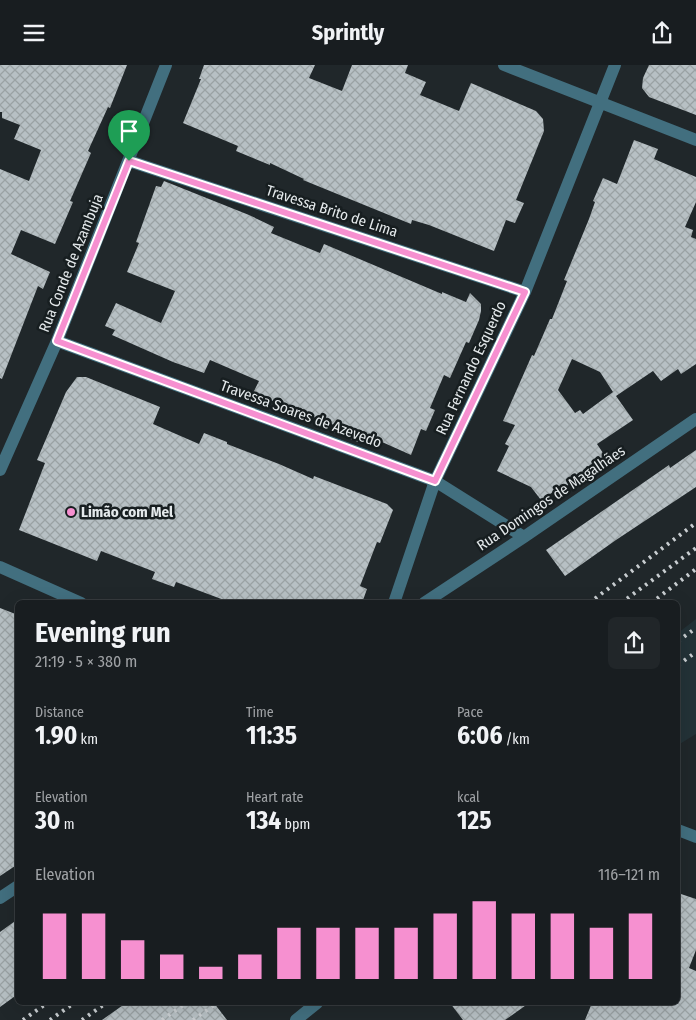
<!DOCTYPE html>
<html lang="en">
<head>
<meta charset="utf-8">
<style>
	:root { --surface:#181d20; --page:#212629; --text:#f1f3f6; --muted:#9fa2a5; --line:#363b3e; --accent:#f690d0 }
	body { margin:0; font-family:"Fira Sans Condensed",sans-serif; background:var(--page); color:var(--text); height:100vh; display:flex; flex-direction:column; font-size:19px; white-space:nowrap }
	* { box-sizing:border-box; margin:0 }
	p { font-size:16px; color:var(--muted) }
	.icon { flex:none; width:28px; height:28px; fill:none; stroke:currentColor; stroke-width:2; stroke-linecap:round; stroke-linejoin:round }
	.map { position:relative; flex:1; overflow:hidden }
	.panel { position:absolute; left:15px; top:535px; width:665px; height:405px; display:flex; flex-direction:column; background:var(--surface); border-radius:8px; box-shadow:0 5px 20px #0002,0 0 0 1px var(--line) }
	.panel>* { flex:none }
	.pin { position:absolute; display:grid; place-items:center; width:42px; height:42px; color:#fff; margin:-51px -21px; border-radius:50% 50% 50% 0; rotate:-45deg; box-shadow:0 0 5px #0007 }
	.pin .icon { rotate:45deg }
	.round { display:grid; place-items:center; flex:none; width:52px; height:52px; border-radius:8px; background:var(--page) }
	.headline { display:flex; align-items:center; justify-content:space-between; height:85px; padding:0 20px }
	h1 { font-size:28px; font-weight:700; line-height:38px }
	.figures { display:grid; grid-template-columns:repeat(3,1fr); gap:8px; height:85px; padding:5px 20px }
	.figures div { display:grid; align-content:center }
	.figures b { font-size:25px; font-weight:700 }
	.figures small { font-size:14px; font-weight:400 }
	.figures p { font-size:14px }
	.chart { height:140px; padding:10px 20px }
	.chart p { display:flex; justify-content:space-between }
	.chart svg { width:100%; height:90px; margin-top:5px; stroke:var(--accent); stroke-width:6 }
	header { display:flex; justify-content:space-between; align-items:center; height:65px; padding:0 20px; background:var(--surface); font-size:22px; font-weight:700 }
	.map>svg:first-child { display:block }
	.built { fill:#233237 }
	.building { fill:url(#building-cross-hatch); fill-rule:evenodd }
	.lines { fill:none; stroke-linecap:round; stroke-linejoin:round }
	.minor { stroke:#426f7f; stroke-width:12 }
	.rail { stroke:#c9ced1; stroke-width:4; stroke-dasharray:2.5 5; stroke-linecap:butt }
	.route-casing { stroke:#fff; stroke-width:10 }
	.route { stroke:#f690d0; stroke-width:6 }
	.poi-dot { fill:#f690d0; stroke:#171e20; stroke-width:2 }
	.labels { text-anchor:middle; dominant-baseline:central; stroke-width:5; stroke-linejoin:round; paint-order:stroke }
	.street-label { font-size:15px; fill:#e4e9eb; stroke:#171e20 }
	.poi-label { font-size:15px; font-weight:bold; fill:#e4e9eb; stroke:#171e20; text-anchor:start }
</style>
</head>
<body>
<header><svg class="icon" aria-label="menu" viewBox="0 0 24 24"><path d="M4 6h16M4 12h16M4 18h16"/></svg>Sprintly<svg class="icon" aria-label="share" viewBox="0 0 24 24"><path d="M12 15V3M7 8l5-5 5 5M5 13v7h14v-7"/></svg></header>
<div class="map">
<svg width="696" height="955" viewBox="0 0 696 955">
	<defs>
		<pattern id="building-cross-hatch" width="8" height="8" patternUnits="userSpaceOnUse" patternTransform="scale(1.25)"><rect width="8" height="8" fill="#b7c0c4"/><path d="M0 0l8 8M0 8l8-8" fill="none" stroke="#9aa2a4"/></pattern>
	</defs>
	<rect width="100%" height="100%" fill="#20272a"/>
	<!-- built -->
	<path class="built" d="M696,554V669L678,680V568Z"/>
	<!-- building -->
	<path class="building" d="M0,0H127L110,43L108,42L88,86L91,88L70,136L73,137L55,179L21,165L11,189L50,207L43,224L38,221L2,314L0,313V104L29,116L41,85L14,74L20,60L2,53V47H0Z
		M204,0H315L309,13L342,26L352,0H408L405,8L426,17L420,30L459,46L471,18L536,46L543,54L544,66L516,135L524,138L515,158L506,155L494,186L429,160L412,155L411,159L303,115L304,114L270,98V100L236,86L238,81L183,58L201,14H199Z
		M649,0H696V50L649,32L642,23L643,13Z
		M634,75L658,84L654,94L696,112V137L685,162L693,165L691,172L696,174V299L681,309L678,304L661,316L653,306L616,331L633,355L597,379L607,394L564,423L558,427L556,425L541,435L531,422L497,406L509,381L505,379L515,360L503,356L532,290L534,291L550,254H552L567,216L564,215L589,154L595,137L593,136L603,113L617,119ZM572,294L600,307L613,327L583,349L580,345L575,348L558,325Z
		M164,116L249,150L274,162L271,168L320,188L324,179L442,229V227L466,237L470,228L481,239V246L479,255L469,278L466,277L450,313L444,310L430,343L435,345L426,366L421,364L411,390L362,368L358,377L331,366L334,360L253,328L259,316L210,295L204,308L173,297L112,270L115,265L105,261L116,238L161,258L175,226L127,207L139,178L136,177L156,121L161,122Z
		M77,312H86L160,342L153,359L199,379L204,368L227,377V379L279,399L313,414L314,411L387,439L393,445L380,478L377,477L360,521L367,524L362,538H232L176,517L174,522L152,514L155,507L101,486L97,496L19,465L45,398L37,395L66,327Z
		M696,385V422L616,475L565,511L546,485L669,400L670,403Z
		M0,543L18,550V799L0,811Z
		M678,828L696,834V885L689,903L696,906V955H585L592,938H678Z
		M18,854V929L0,942V867Z
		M126,938H214L227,955H102Z
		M450,938H529L505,955H463Z"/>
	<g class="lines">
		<!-- minor -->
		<path class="minor" d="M504,0L696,75
			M129,96L525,227
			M57,276L435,416L524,472
			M0,405L57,276L166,0
			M0,502L81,538
			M394,538L435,416L525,227L615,0
			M424,538L524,472L696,354
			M678,765L696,772
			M0,833L18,821
			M296,955L317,938"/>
		<!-- rail -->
		<path class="rail" d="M589,538L696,458
			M621,538L696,483
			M651,538L696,504
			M678,576L696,563
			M678,600L696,587
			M23,955L47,938
			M50,955L74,938
			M82,955L106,938
			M162,955L186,938
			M193,955L217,938"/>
	</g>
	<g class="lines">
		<defs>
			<path id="route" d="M129,96L525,227L435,416L57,276Z"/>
		</defs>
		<!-- route casing -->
		<use href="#route" class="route-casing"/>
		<!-- route -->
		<use href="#route" class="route"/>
	</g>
	<!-- markers -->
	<circle class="poi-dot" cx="71" cy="447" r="5"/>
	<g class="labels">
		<!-- street labels -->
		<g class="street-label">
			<text transform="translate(332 146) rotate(18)">Travessa Brito de Lima</text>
			<text transform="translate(71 198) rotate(-68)">Rua Conde de Azambuja</text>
			<text transform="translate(471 303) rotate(-65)">Rua Fernando Esquerdo</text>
			<text transform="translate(301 349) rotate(20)">Travessa Soares de Azevedo</text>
			<text transform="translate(551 433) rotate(-34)">Rua Domingos de Magalhães</text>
		</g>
		<!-- poi labels -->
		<g class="poi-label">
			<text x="81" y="447">Limão com Mel</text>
		</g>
	</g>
</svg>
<div class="pin" style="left:129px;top:96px;background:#1e9e55"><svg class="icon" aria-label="arrive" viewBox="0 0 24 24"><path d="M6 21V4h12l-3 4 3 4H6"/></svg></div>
<section class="panel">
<div class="headline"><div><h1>Evening run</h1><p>21:19 · 5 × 380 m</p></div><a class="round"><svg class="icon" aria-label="share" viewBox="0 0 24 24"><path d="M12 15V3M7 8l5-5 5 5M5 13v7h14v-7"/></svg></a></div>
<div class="figures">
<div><p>Distance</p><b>1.90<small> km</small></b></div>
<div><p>Time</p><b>11:35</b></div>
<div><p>Pace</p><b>6:06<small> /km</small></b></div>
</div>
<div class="figures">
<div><p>Elevation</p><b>30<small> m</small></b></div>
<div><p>Heart rate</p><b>134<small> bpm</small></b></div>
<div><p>kcal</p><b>125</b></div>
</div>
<div class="chart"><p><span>Elevation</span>116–121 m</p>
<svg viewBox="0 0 160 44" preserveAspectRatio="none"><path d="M5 44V12M15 44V12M25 44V25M35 44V32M45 44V38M55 44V32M65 44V19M75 44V19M85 44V19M95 44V19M105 44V12M115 44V6M125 44V12M135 44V12M145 44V19M155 44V12"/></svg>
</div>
</section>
</div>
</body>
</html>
